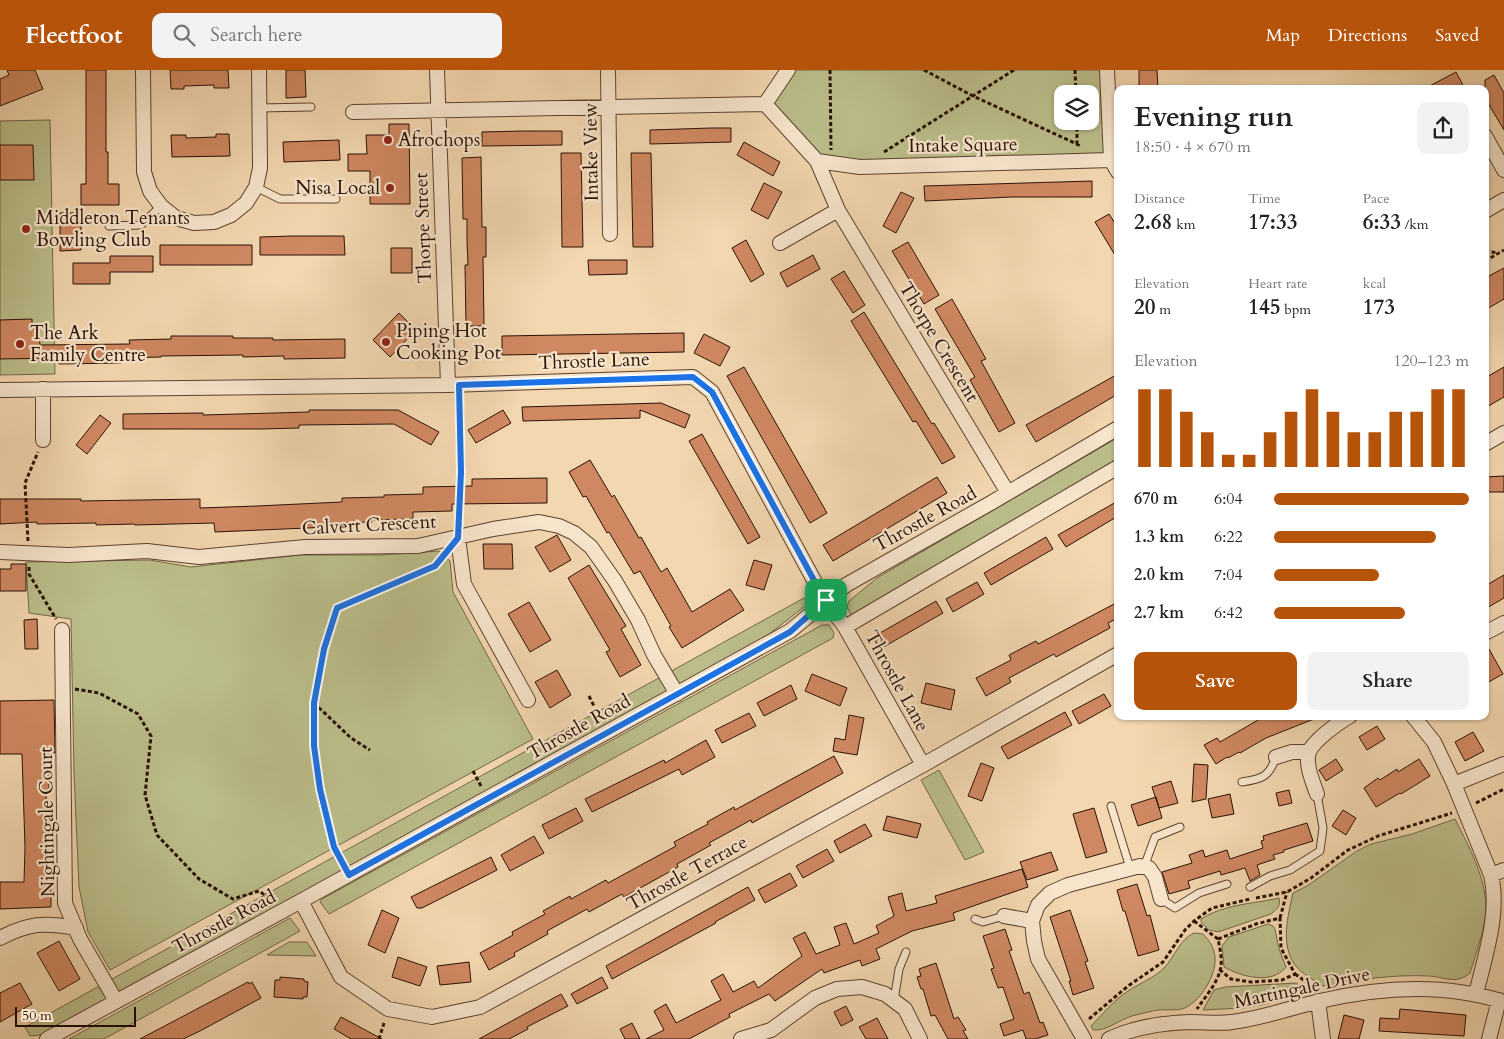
<!DOCTYPE html>
<html lang="en">
<head>
<meta charset="utf-8">
<style>
	:root { --surface:#fff; --page:#f2f2f2; --text:#222; --muted:#767676; --accent:#b45309 }
	body { margin:0; font-family:Cardo,serif; background:var(--page); color:var(--text); height:100vh; display:flex; flex-direction:column; font-size:19px; white-space:nowrap }
	* { box-sizing:border-box; margin:0 }
	p { font-size:16px; color:var(--muted) }
	.icon { flex:none; width:28px; height:28px; fill:none; stroke:currentColor; stroke-width:2; stroke-linecap:round; stroke-linejoin:round }
	.map { position:relative; flex:1; overflow:hidden }
	.drawer { position:absolute; left:1114px; top:15px; width:375px; height:635px; display:flex; flex-direction:column; background:var(--surface); border-radius:10px; box-shadow:0 1px 4px #0004 }
	.drawer>* { flex:none }
	.tools { position:absolute; left:1054px; top:15px; display:grid; gap:10px }
	.tools a { display:grid; place-items:center; width:45px; height:45px; border-radius:10px; background:var(--surface); box-shadow:0 1px 4px #0004; font-size:25px }
	.scale { position:absolute; left:15px; bottom:12px; width:121px; box-sizing:border-box; padding-left:5px; border:2px solid #291103; border-top:0; font-size:14px; line-height:18px; white-space:nowrap; color:#291103; -webkit-text-stroke:4px #f7e5cc; paint-order:stroke }
	.pin { position:absolute; display:grid; place-items:center; width:42px; height:42px; color:#fff; margin:-21px; border-radius:10px; box-shadow:0 2px 8px #0006 }
	.round { display:grid; place-items:center; flex:none; width:52px; height:52px; border-radius:10px; background:var(--page) }
	.summary { display:flex; align-items:center; justify-content:space-between; height:85px; padding:0 20px }
	h1 { font-size:28px; font-weight:700; line-height:38px }
	.stats { display:grid; grid-template-columns:repeat(3,1fr); gap:8px; height:85px; padding:5px 20px }
	.stats div { display:grid; align-content:center }
	.stats b { font-size:21px; font-weight:700 }
	.stats small { font-size:14px; font-weight:400 }
	.stats p { font-size:14px }
	.chart { height:140px; padding:10px 20px }
	.chart p { display:flex; justify-content:space-between }
	.chart svg { width:100%; height:90px; margin-top:5px; stroke:var(--accent); stroke-width:6 }
	.primary-button { display:flex; gap:10px; margin-top:auto; padding:10px 20px }
	.primary-button a { flex:1; height:58px; border-radius:10px; background:var(--accent); color:#fff; font-size:20px; font-weight:700; line-height:58px; text-align:center }
	.primary-button a+a { background:var(--page); color:var(--text) }
	ul { padding:0 20px; list-style:none; font-size:16px }
	li { display:grid; grid-template-columns:80px 60px 1fr; align-items:center; height:38px }
	li i { height:12px; border-radius:6px; background:var(--accent) }
	header { display:flex; align-items:center; gap:30px; box-sizing:border-box; height:70px; padding:0 25px; background:var(--accent); color:#fff }
	header strong { font-size:24px }
	nav { display:flex; gap:28px; margin-inline-start:auto; font-size:18px }
	.search { width:350px; height:45px; background:var(--page); display:flex; align-items:center; gap:12px; box-sizing:border-box; padding:0 18px; border-radius:10px; color:var(--muted); font-size:19px }
	.map>svg:first-child { display:block }
	.green { fill:#bbbe8b; stroke:#726847; fill-rule:evenodd }
	.building { fill:#d08862; stroke:#291103 }
	.lines { fill:none; stroke-linecap:round; stroke-linejoin:round }
	.lane-casing { stroke:#5c422e; stroke-width:9 }
	.street-casing { stroke:#5c422e; stroke-width:16 }
	.path { stroke:#291103; stroke-width:3; stroke-dasharray:4 2.5; stroke-linecap:butt }
	.lane { stroke:#f7e5cc; stroke-width:7 }
	.street { stroke:#f7e5cc; stroke-width:14 }
	.route-casing { stroke:#fff; stroke-width:10 }
	.route { stroke:#1a73e8; stroke-width:6 }
	.poi-dot { fill:#8f2418; stroke:#f7e5cc; stroke-width:2 }
	.labels { text-anchor:middle; dominant-baseline:central; stroke-width:4.5; stroke-linejoin:round; paint-order:stroke }
	.poi-label { font-size:19px; fill:#291103; stroke:#f7e5cc; text-anchor:start }
	.street-label { font-size:19px; fill:#291103; stroke:#f7e5cc }
</style>
</head>
<body>
<header>
<strong>Fleetfoot</strong>
<div class="search"><svg class="icon" aria-label="search" viewBox="0 0 24 24"><circle cx="10" cy="10" r="6"/><path d="M15 15l6 6"/></svg>Search here</div>
<nav><a>Map</a><a>Directions</a><a>Saved</a></nav>
</header>
<div class="map">
<svg width="1504" height="969" viewBox="0 0 1504 969">
	<rect width="100%" height="100%" fill="#f3d7b0"/>
	<filter id="stains"><feTurbulence type="fractalNoise" baseFrequency=".004" numOctaves="4"/><feColorMatrix values="0 0 0 0 .2 0 0 0 0 .09 0 0 0 0 .02 0 0 0 .5 -.17"/></filter>
	<radialGradient id="worn" r=".72"><stop offset=".6" stop-color="#630" stop-opacity="0"/><stop offset="1" stop-color="#630" stop-opacity=".3"/></radialGradient>
	<!-- green -->
	<path class="green" d="M788,0H1107L1111,90L817,91L765,34ZM1062,24H1090V51H1062Z
		M50,50L55,304L0,305V51Z
		M1117,368V390L851,545L847,537L849,531L877,508Z
		M439,481L450,491L453,522L533,669L110,900L88,862L79,817L74,702L71,549L29,543L26,492L150,490L191,497L300,485H381Z
		M804,528L808,534L764,568L48,964L30,966L25,957Z
		M822,555H829L834,563L833,568L329,844L320,832L322,829Z
		M939,700L984,782L965,790L921,710Z
		M1455,749C1469,777 1486,807 1486,840C1486,855 1475,887 1470,903C1456,915 1445,907 1429,906C1393,904 1358,910 1323,916C1314,910 1302,904 1295,895C1280,874 1288,846 1293,823L1307,816L1357,781L1371,774L1412,764Z
		M1279,828C1281,836 1277,839 1271,844L1218,862L1209,860L1201,852V849C1225,834 1252,834 1279,828Z
		M290,848L300,861L104,969H69Z
		M1268,854L1273,856L1275,859L1279,879L1286,897C1272,915 1242,907 1224,897L1222,876L1229,867Z
		M1194,863L1203,864C1209,870 1214,877 1215,887C1217,905 1199,934 1182,939C1175,941 1166,939 1159,940C1150,941 1141,944 1132,946C1119,950 1107,961 1093,960L1091,956C1103,944 1114,930 1128,921C1140,913 1154,908 1164,898C1175,886 1180,869 1194,863Z
		M289,872H307L316,886L267,885Z
		M1296,913L1308,921L1261,935L1243,938L1203,940L1214,920L1225,917Z"/>
	<!-- building -->
	<path class="building" d="M7,0H35L43,19L0,36V9L9,5Z
		M86,0H106V82H108V114H119V135H81V114H86Z
		M170,0H228L229,18H214V15L184,16V19H171Z
		M286,0H305L306,27L286,28Z
		M1139,0H1157L1158,19H1139Z
		M1456,2L1465,19H1424Z
		M1494,5L1504,23V60L1485,28V10Z
		M389,54H409L410,134H370V101H348V84H367L366,65H389Z
		M711,58H731V72L650,74V60Z
		M522,61H562V75L482,76V62Z
		M216,64H229L230,86L172,87L171,65H186V68L216,67Z
		M339,70L340,90L284,92L283,72Z
		M744,72L780,92L773,106L737,85Z
		M0,75H33L34,110H0Z
		M561,83H581L583,177H562Z
		M631,83H651L653,177H633Z
		M481,87L482,157H486V187H483L484,256H466L465,195H468L467,172V149H463L462,88Z
		M1092,111V127H1012L925,131L924,116Z
		M764,113L782,122L768,149L751,140Z
		M901,122L914,128L896,163L883,156Z
		M60,143H81V180L60,181Z
		M1109,144L1118,158V190L1095,152Z
		M292,166H344L345,185H260V167Z
		M746,170L764,204L751,212L732,178Z
		M908,172L939,225L924,234L892,181Z
		M160,175H252V195H160Z
		M391,178H412V203H391Z
		M813,185L820,199L787,217L780,203Z
		M110,186H153V202H110V214H73V193H110Z
		M588,190H627V204L589,205Z
		M1504,198V229L1485,240V208Z
		M844,201L865,235L853,243L831,209Z
		M952,229L986,289L981,291L1015,353L999,362L970,310L975,307L935,239Z
		M864,242L932,354L934,353L955,387L942,394L916,351L913,352L851,251Z
		M399,243L416,260L390,287L373,270Z
		M32,249V259H39L40,275L130,274L129,270L171,269V266H233V268H273V270L345,269V288L284,289V286L243,287V285L161,286V287L121,288V293L59,294V288L0,289V250Z
		M684,263V282L502,285V266Z
		M704,264L730,277L720,296L694,283Z
		M744,297L827,443L810,453L727,306Z
		M1504,297V327L1485,338V308Z
		M1118,304V324L1036,372L1026,355Z
		M661,333L690,345L685,358L640,340V348L523,351L522,337Z
		M309,340H398L439,362L431,375L394,354L299,355V358L262,359H123V344L203,343V345L309,342Z
		M503,340L511,353L476,373L468,360Z
		M100,345L111,353L87,384L76,375Z
		M702,364L760,467L748,474L689,371Z
		M590,390L612,427L614,425L639,468L641,467L661,502L667,498L692,542L730,519L744,540L682,578L669,557L671,556L640,501L634,504L609,462L607,463L586,426L583,427L569,402Z
		M1504,406V422H1485V407Z
		M937,407L947,423L833,491L823,475Z
		M547,408V433L452,434V441L413,442V449L371,450L372,452L330,453V457L215,462L214,453L135,455L134,454L96,455V453L37,454V452L0,454V429H81V431L200,429V438L257,436L342,432V428L384,427V425L423,424V417L472,416V409Z
		M1118,431V446L1066,477L1058,465Z
		M557,465L571,490L550,502L535,477Z
		M1046,467L1053,479L991,515L984,503Z
		M483,474H512L513,499H484Z
		M754,490L772,495L764,520L746,515Z
		M11,494H26V521H0V499H11Z
		M589,495L626,556L621,559L641,595L620,607L606,582L610,580L568,508Z
		M1504,505V528L1485,539V516Z
		M977,512L984,524L953,542L946,529Z
		M936,531L943,543L880,579L873,567Z
		M529,532L551,570L530,582L508,544Z
		M1118,532V548L1108,553L1110,558L1056,587L1054,584L1009,608L1011,612L986,626L976,608L1011,590L1009,585L1036,571L1038,574Z
		M37,549L38,579H25L24,550Z
		M1485,572L1503,604L1485,614Z
		M557,600L571,625L550,638L535,612Z
		M812,604L847,618L840,636L805,621Z
		M926,613L955,620L951,640L921,633Z
		M791,615L797,629L764,646L757,633Z
		M1104,624L1111,636L1079,654L1072,641Z
		M54,630L55,683H49V720H46L47,754H51V837L0,839V812H24L25,777L22,684H0V631Z
		M1065,642L1072,655L1008,689L1001,677Z
		M749,643L756,656L722,673L715,660Z
		M849,645L864,648L857,685L833,681L835,668L845,670Z
		M1265,646L1319,647L1266,668L1240,683L1239,682L1228,688L1227,687L1216,694L1204,675L1217,668L1220,672Z
		M1377,656L1385,669L1367,680L1359,667Z
		M1473,662L1484,681L1465,691L1455,672Z
		M706,670L715,687L682,705L679,699L592,742L585,729L664,690L665,693Z
		M834,686L843,703L752,753L751,750L709,773L711,775L677,794L678,797L624,827L622,824L589,842L587,839L547,861L548,864L514,883L515,886L489,900L480,883L513,865L512,862L545,844L543,841L570,826L571,829L606,810L608,813L676,776L674,772L708,754L707,752L734,737L735,740Z
		M1336,689L1343,700L1326,711L1319,700Z
		M1419,689L1430,706L1401,724L1400,723L1376,737L1364,718L1378,708L1380,710L1397,699L1398,702Z
		M981,693L994,698L982,731L968,726Z
		M1194,694L1208,695L1206,729L1192,732Z
		M1171,711L1178,733L1159,738L1152,717Z
		M1289,720L1292,733L1279,736L1276,723Z
		M1230,724L1234,744L1212,748L1208,729Z
		M1156,727L1162,748L1138,756L1131,735Z
		M576,738L583,751L549,769L542,755Z
		M1094,738L1107,782L1086,788L1073,744Z
		M1343,740L1356,748L1346,765L1332,756Z
		M887,746L921,754L917,768L883,760Z
		M1307,753L1313,771L1284,780V782L1273,785L1275,789L1257,795L1260,805L1250,811L1245,798L1221,805L1220,801L1188,811L1190,818L1169,824L1162,802L1192,793L1189,785L1203,780L1205,787L1227,780L1230,789L1263,778L1261,771L1264,770L1263,766Z
		M865,754L872,766L840,783L834,771Z
		M534,766L544,783L510,801L501,785Z
		M827,779L834,791L803,808L796,796Z
		M1051,782L1058,800L1027,810L1020,792Z
		M491,787L497,800L422,838H417L411,827Z
		M1022,799L1028,817L953,843L955,850L912,861L876,879L880,889L862,896L860,890L824,903L822,899L775,931L769,924L729,944L730,947L689,969H646L664,960L654,941L666,934L676,953L721,930L711,911L723,904L733,922L754,911L758,918L802,886L793,868L805,862L816,884L840,875L834,857L846,853L854,874L879,863L876,856L894,846L888,827L902,823L906,841L937,833L935,826Z
		M790,803L797,816L765,833L758,820Z
		M1137,814L1147,846L1150,845L1159,880L1138,886L1125,841H1123L1117,820Z
		M748,817L755,830L715,852L716,853L612,909L606,896Z
		M382,840L399,848L385,883L368,875Z
		M1070,840L1088,891L1085,892L1094,918L1073,925L1069,911H1071L1050,847Z
		M1005,859L1012,880L1009,881L1024,924L1029,922L1040,953L1043,952L1048,965L1035,969H1026L1023,960L1004,966L1000,954L1014,949L1003,917L998,918L991,899L994,898L983,866Z
		M59,871L80,909L59,921L37,883Z
		M398,887L427,897L420,916L392,907Z
		M469,892L471,912L440,915L437,896Z
		M936,893L954,949L958,947L966,960L963,961L968,969H948L935,945L931,946L923,919H921L917,907L921,906L919,899Z
		M280,907L304,909V911L308,912L307,927H303V929L274,927L275,910H280Z
		M602,907L608,918L577,934L571,924Z
		M248,912L249,914L252,912L261,928L200,961L183,969H140Z
		M20,913L32,934L0,952V923Z
		M561,924L568,936L527,957L528,959L509,969H479Z
		M846,936L853,950L841,956L834,942Z
		M1400,939L1466,945L1464,966L1379,961L1380,948L1399,949Z
		M1344,945L1364,950L1359,969H1338Z
		M341,947L356,955L382,969H351L334,959Z
		M877,948L888,969H866L859,957Z
		M632,953L640,969H625L620,959Z"/>
	<g class="lines">
		<defs>
			<path id="lane" d="M259,38L311,37
				M256,117L280,129H336
				M109,156L141,155L161,136
				M459,315L461,402
				M1242,712C1262,709 1269,707 1276,687
				M1111,736L1130,798
				M1144,797L1155,767L1180,757
				M1250,817L1270,806L1290,800L1320,781L1323,758L1317,724
				M1161,829L1175,838L1199,823L1227,814
				M975,849L983,852L1004,846
				M894,931L899,899L906,882"/>
			<path id="street" d="M143,0L144,102L150,121L161,136L176,148L194,153L214,152L231,145L246,133L256,117L260,98L259,0
				M437,0L448,315
				M608,0L610,164
				M788,0L765,34L817,91L838,140L1008,423
				M1107,0L1111,90L1118,102
				M353,42L765,34
				M1485,66L1504,100
				M817,91L860,97L1111,90
				M1485,141L1504,130
				M780,173L838,140
				M0,320L448,315L693,307L712,322L816,514L823,522L830,537L845,557L923,695
				M43,370V319
				M1485,374L1504,363
				M458,468L464,514L528,630
				M0,482L68,485L147,481L199,487L305,477L418,476L493,459L539,452L559,456L574,463L591,477L615,511L638,550L654,585L677,624
				M845,557L1118,397
				M62,560L65,833L80,869L116,931
				M1485,563L1504,553
				M1413,646L1434,672L1454,714L1491,805C1500,843 1485,886 1476,924
				M1276,687L1292,682H1309
				M1454,714L1504,694
				M1317,724C1313,712 1305,695 1309,682C1313,671 1339,652 1350,646
				M1491,805L1504,800
				M301,831L341,907L388,939L432,947L480,937L923,695L1118,584
				M1004,846L1032,851
				M0,868C29,853 44,852 76,858
				M1318,931L1323,969
				M47,969L301,831L790,561L846,515L989,434L1118,358
				M741,969L771,960L815,928L837,919L862,917L885,924L905,939L920,969
				M1084,969L1038,889L1034,871L1032,851L1038,835L1050,823L1068,815L1140,796L1149,798L1155,807L1161,829
				M1109,969C1134,957 1162,953 1190,952C1204,952 1218,954 1232,952C1263,948 1290,938 1320,931C1380,917 1445,913 1504,932
				M1489,969L1499,930"/>
		</defs>
		<!-- lane casing -->
		<use href="#lane" class="lane-casing"/>
		<!-- street casing -->
		<use href="#street" class="street-casing"/>
		<!-- path -->
		<path class="path" d="M830,0L831,80
			M924,0L973,26L1081,76
			M1075,0L1076,24
			M1077,51V75
			M884,82L1014,0
			M1485,181L1498,183
			M1485,191L1504,180
			M459,453L461,412
			M28,471L25,413L38,382
			M29,497V504L56,549
			M75,619L99,623L138,644L151,666L145,725L157,765L199,809L233,829L259,821L273,831
			M589,626L594,636
			M314,633L351,668L370,680
			M473,701L481,716
			M1476,733L1504,719
			M343,793L334,777L320,719L314,676V633L324,579L337,538L435,496L444,485
			M1256,828L1287,822L1311,808L1348,780L1378,766L1452,743
			M1280,848L1287,822
			M1194,851L1218,869C1220,879 1223,891 1220,901C1216,915 1205,927 1197,939
			M1218,869L1256,854L1280,848L1281,878L1295,904L1282,910L1251,912L1231,909L1220,900
			M1295,904L1315,918
			M1089,949L1128,916L1163,892L1185,860L1194,851L1212,838L1250,829
			M379,969L384,953"/>
		<!-- lane -->
		<use href="#lane" class="lane"/>
		<!-- street -->
		<use href="#street" class="street"/>
	</g>
	<g class="lines">
		<defs>
			<path id="route" d="M693,307L712,322L816,514L823,522L826,530L790,562L349,805L334,777L320,719L314,676V633L324,579L337,538L435,496L458,468L461,402L459,315Z"/>
		</defs>
		<!-- route casing -->
		<use href="#route" class="route-casing"/>
		<!-- route -->
		<use href="#route" class="route"/>
	</g>
	<!-- markers -->
	<g class="poi-dot">
		<circle cx="388" cy="70" r="5"/>
		<circle cx="390" cy="118" r="5"/>
		<circle cx="26" cy="159" r="5"/>
		<circle cx="386" cy="272" r="5"/>
		<circle cx="20" cy="274" r="5"/>
	</g>
	<g class="labels">
		<!-- poi labels -->
		<g class="poi-label">
			<text x="398" y="70">Afrochops</text>
			<text x="380" y="118" text-anchor="end">Nisa Local</text>
			<text x="36" y="148">Middleton Tenants<tspan x="36" dy="22">Bowling Club</tspan></text>
			<text x="396" y="261">Piping Hot<tspan x="396" dy="22">Cooking Pot</tspan></text>
			<text x="30" y="263">The Ark<tspan x="30" dy="22">Family Centre</tspan></text>
		</g>
		<!-- street labels -->
		<g class="street-label">
			<text transform="translate(963 75) rotate(-1)">Intake Square</text>
			<text transform="translate(591 82) rotate(-91)">Intake View</text>
			<text transform="translate(423 158) rotate(-92)">Thorpe Street</text>
			<text transform="translate(939 272) rotate(59)">Thorpe Crescent</text>
			<text transform="translate(594 291) rotate(-2)">Throstle Lane</text>
			<text transform="translate(925 449) rotate(-29)">Throstle Road</text>
			<text transform="translate(369 455) rotate(-3)">Calvert Crescent</text>
			<text transform="translate(897 611) rotate(61)">Throstle Lane</text>
			<text transform="translate(579 657) rotate(-29)">Throstle Road</text>
			<text transform="translate(47 752) rotate(-91)">Nightingale Court</text>
			<text transform="translate(687 803) rotate(-29)">Throstle Terrace</text>
			<text transform="translate(224 852) rotate(-28)">Throstle Road</text>
			<text transform="translate(1302 918) rotate(-12)">Martingale Drive</text>
		</g>
	</g>
	<rect width="100%" height="100%" filter="url(#stains)"/>
	<rect width="100%" height="100%" fill="url(#worn)"/>
</svg>
<div class="tools">
<a><svg class="icon" aria-label="layers" viewBox="0 0 24 24"><path d="M12 4l9 5-9 5-9-5zM3 14l9 5 9-5"/></svg></a>
</div>
<div class="scale">50 m</div>
<div class="pin" style="left:826px;top:530px;background:#1e9e55"><svg class="icon" aria-label="arrive" viewBox="0 0 24 24"><path d="M6 21V4h12l-3 4 3 4H6"/></svg></div>
<section class="drawer">
<div class="summary"><div><h1>Evening run</h1><p>18:50 · 4 × 670 m</p></div><a class="round"><svg class="icon" aria-label="share" viewBox="0 0 24 24"><path d="M12 15V3M7 8l5-5 5 5M5 13v7h14v-7"/></svg></a></div>
<div class="stats">
<div><p>Distance</p><b>2.68<small> km</small></b></div>
<div><p>Time</p><b>17:33</b></div>
<div><p>Pace</p><b>6:33<small> /km</small></b></div>
</div>
<div class="stats">
<div><p>Elevation</p><b>20<small> m</small></b></div>
<div><p>Heart rate</p><b>145<small> bpm</small></b></div>
<div><p>kcal</p><b>173</b></div>
</div>
<div class="chart"><p><span>Elevation</span>120–123 m</p>
<svg viewBox="0 0 160 44" preserveAspectRatio="none"><path d="M5 44V6M15 44V6M25 44V17M35 44V27M45 44V38M55 44V38M65 44V27M75 44V17M85 44V6M95 44V17M105 44V27M115 44V27M125 44V17M135 44V17M145 44V6M155 44V6"/></svg>
</div>
<ul>
<li><b>670 m</b>6:04<i style="width:100%"></i></li>
<li><b>1.3 km</b>6:22<i style="width:83%"></i></li>
<li><b>2.0 km</b>7:04<i style="width:54%"></i></li>
<li><b>2.7 km</b>6:42<i style="width:67%"></i></li>
</ul>
<div class="primary-button"><a>Save</a><a>Share</a></div>
</section>
</div>
</body>
</html>
